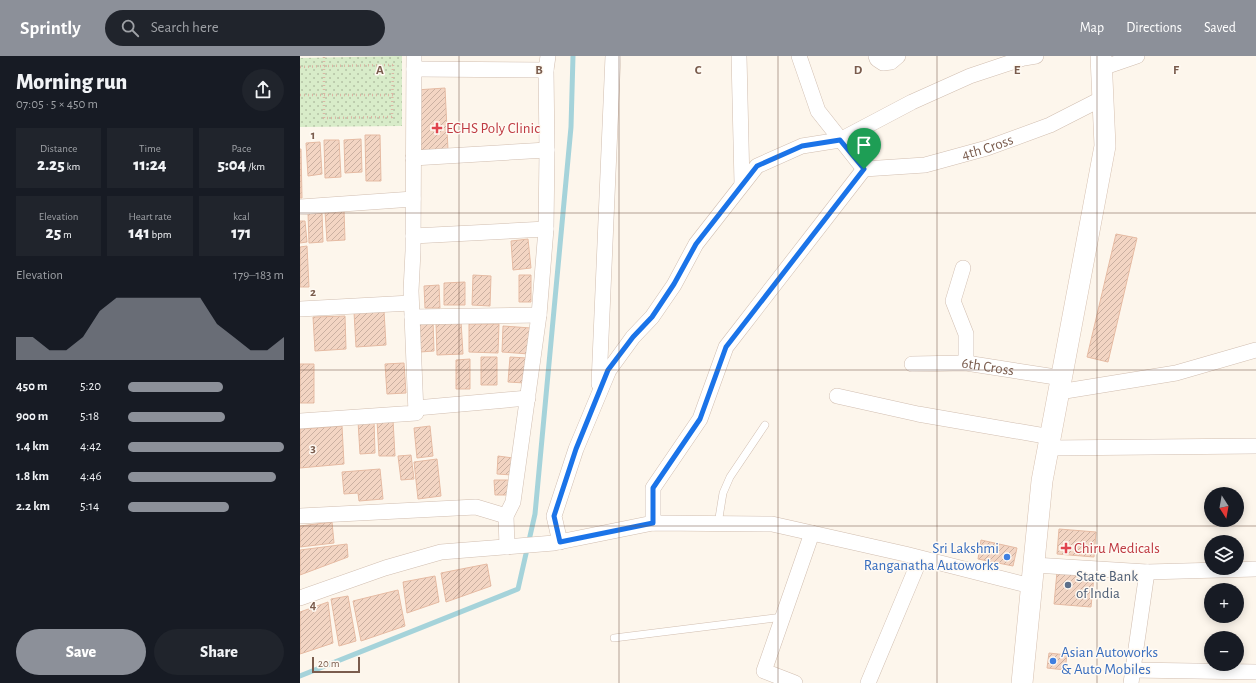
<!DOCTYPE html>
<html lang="en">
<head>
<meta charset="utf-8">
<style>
	:root { --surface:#171b24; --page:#20242c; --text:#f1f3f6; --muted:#9ea1a6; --accent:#8c9099 }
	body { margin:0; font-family:"Alegreya Sans",sans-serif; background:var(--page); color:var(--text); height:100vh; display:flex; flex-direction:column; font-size:15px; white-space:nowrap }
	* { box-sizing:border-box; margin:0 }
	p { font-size:13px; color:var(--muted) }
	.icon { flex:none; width:22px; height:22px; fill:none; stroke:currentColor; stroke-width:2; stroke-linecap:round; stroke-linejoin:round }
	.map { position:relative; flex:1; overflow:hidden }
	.drawer { display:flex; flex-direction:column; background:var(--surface); width:300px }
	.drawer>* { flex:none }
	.needle { width:26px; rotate:169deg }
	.controls { position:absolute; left:904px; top:431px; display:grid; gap:8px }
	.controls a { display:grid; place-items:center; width:40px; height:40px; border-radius:50%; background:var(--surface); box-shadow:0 2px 10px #0003; font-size:20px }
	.scale { position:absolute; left:12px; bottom:10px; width:48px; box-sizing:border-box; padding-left:4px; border:2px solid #7a5c4d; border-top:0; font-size:11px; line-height:14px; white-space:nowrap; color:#7a5c4d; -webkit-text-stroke:3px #fffaf3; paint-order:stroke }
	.pin { position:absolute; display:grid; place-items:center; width:34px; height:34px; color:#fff; margin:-41px -17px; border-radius:50% 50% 50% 0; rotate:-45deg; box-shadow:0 0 4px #0007 }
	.pin .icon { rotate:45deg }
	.round { display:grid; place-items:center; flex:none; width:42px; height:42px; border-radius:21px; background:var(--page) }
	.headline { display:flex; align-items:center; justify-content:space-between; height:68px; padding:0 16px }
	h1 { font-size:22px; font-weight:800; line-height:30px }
	.stats { display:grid; grid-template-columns:repeat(3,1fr); gap:6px; height:68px; padding:4px 16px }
	.stats div { display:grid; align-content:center; border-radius:0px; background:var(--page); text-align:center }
	.stats b { font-size:17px; font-weight:800 }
	.stats small { font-size:11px; font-weight:400 }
	.stats p { font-size:11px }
	.chart { height:112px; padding:8px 16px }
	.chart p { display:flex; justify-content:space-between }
	.chart svg { width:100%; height:72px; margin-top:4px; fill:var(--accent); opacity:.7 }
	.primary-button { display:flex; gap:8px; margin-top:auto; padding:8px 16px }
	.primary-button a { flex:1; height:46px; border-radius:24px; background:var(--accent); color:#fff; font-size:16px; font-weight:800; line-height:46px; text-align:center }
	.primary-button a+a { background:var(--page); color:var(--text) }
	ul { padding:0 16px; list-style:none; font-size:13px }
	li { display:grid; grid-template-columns:64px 48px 1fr; align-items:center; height:30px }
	li i { height:10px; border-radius:5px; background:var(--accent) }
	header { display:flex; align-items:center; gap:24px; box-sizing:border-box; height:56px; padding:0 20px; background:var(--accent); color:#fff }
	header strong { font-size:19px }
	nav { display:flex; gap:22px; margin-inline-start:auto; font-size:14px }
	.search { width:280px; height:36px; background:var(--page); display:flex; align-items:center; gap:10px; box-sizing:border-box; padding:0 14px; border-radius:22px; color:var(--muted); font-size:15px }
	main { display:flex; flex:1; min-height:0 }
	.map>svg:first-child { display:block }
	.park { fill:url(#park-dots) }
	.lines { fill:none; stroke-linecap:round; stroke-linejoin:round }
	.stream { stroke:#a5d3da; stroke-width:5 }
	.building { fill:url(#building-hatch); stroke:#e6bba3 }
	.lane-casing { stroke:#d1beb0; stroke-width:8 }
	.street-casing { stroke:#d1beb0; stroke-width:16 }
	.secondary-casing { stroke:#d6c0b0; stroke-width:22 }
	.path { stroke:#d9b8a5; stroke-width:2.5; stroke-dasharray:1 3; stroke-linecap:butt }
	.lane { stroke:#fff; stroke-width:7 }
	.street { stroke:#fff; stroke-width:15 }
	.secondary { stroke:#fff; stroke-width:21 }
	.route-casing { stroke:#fff; stroke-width:8 }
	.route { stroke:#1a73e8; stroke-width:5 }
	.grid { fill:none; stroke:#7a5c4d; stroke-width:1; stroke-opacity:0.55 }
	.health-dot { fill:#e0444e; stroke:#fffaf3; stroke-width:1.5 }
	.shop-dot { fill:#3f7fe0; stroke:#fffaf3; stroke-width:1.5 }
	.service-dot { fill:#5c6f8a; stroke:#fffaf3; stroke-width:1.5 }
	.labels { text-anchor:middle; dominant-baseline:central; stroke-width:3; stroke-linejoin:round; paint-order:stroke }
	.health-label { font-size:15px; fill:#be3a42; stroke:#fffaf3; text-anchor:start }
	.street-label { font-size:15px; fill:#7a5c4d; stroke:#fffaf3 }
	.shop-label { font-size:15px; fill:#366cbe; stroke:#fffaf3; text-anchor:end }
	.service-label { font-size:15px; fill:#4e5e75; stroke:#fffaf3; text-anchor:start }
	.grid-label { font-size:13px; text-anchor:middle; font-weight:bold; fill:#7a5c4d; stroke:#fffaf3; stroke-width:3; stroke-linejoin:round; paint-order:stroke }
</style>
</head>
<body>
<header>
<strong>Sprintly</strong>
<div class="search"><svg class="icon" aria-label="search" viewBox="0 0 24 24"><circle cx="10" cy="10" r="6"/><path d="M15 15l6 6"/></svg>Search here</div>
<nav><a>Map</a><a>Directions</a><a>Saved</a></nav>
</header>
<main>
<section class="drawer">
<div class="headline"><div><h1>Morning run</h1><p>07:05 · 5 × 450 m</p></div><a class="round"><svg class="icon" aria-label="share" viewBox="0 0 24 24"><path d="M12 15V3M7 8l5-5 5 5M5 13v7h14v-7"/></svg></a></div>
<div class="stats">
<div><p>Distance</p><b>2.25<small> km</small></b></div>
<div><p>Time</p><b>11:24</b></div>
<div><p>Pace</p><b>5:04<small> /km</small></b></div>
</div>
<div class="stats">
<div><p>Elevation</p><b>25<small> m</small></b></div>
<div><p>Heart rate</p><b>141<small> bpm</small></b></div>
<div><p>kcal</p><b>171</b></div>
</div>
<div class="chart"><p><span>Elevation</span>179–183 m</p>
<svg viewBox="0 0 160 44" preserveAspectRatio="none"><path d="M0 44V30L10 30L20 38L30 38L40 30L50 14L60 6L70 6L80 6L90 6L100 6L110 6L120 22L130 30L140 38L150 38L160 30V44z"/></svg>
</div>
<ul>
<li><b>450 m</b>5:20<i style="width:61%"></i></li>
<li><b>900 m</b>5:18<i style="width:62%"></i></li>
<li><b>1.4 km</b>4:42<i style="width:100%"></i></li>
<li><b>1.8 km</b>4:46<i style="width:95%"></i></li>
<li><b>2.2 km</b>5:14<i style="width:65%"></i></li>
</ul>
<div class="primary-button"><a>Save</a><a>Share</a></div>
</section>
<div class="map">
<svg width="956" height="627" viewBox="0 0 956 627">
	<defs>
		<pattern id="park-dots" width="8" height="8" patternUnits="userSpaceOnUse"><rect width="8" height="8" fill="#d8ecc9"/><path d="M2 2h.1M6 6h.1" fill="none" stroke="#b4c2a5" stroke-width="1.8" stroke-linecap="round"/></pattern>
		<pattern id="building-hatch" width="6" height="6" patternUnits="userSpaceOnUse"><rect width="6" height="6" fill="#f3d5c3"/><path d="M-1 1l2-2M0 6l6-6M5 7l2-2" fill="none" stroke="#cab0a1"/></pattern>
	</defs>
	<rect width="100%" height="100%" fill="#fdf6ec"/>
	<!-- park -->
	<path class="park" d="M102,0V70L0,71V2Z"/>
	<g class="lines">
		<!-- stream -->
		<path class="stream" d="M0,620L218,533L235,458L271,71L273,0"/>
	</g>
	<!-- building -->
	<path class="building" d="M145,32L148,94L119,95L116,34Z
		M65,79H80L81,125H66Z
		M61,83L62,116L45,117L44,84Z
		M24,84H39L41,121L25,122Z
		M20,86L22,118L8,120L6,87Z
		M0,93H1L2,142H0Z
		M44,154L45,184L27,185L25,155Z
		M8,157H22L23,186L9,187Z
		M0,165H5L7,186L0,187Z
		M816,178L837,182L808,306L787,301Z
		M228,183L231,212L213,214L211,185Z
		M7,190L9,231H0V191Z
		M173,219L191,220L190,250L172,249Z
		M219,219H231V246H219Z
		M165,226V249H144V227Z
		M139,229L140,252H125L124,230Z
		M84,255L86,289L56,291L54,256Z
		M45,260L46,293L15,295L13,261Z
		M133,264L134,295L120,296L119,265Z
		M161,265L163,298L137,299L136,267Z
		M169,268H199L198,297L169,296Z
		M203,270L231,272L229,298L202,296Z
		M181,301H197V329H181Z
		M210,301L227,302L225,327L208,326Z
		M170,303V333H156V304Z
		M104,307L106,337L87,338L85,308Z
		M0,308H14V347H0Z
		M74,364L75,397L60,398L58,365Z
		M77,364H93L95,400H79Z
		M42,370L44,408L0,412V373Z
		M130,370L133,400L117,402L114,372Z
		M111,399L114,423L101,424L98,400Z
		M198,400L213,402L212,419L197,418Z
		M137,403L141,440L118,443L114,406Z
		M80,413L83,443L59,445L58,437L44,438L42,416Z
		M194,424H210L211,439H195Z
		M32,466L34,487L0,491V470Z
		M759,473L796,476L794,501L757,498Z
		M681,484L717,492L713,510L678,503Z
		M47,488L48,501L0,519V494Z
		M187,508L191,530L146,546L141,517Z
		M757,516L794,520L791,551L754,548Z
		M135,520L139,546L107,557L103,526Z
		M98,534L105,570L61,585L53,545Z
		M48,540L56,585L39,590L31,543Z
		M28,546L33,587L0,598V556Z
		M749,597L767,599L765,614L747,612Z"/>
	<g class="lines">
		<defs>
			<path id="lane" d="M418,468L423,437L430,421L465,369
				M314,582L483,561"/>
			<g id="street">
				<path d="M439,0L442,128"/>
				<path d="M499,0L518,55L564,113"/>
				<path d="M576,0L577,3L583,7L591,6L598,0"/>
				<path d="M802,12L837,0"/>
				<path d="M114,13L246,14"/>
				<path d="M113,102L247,94"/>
				<path id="s1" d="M564,113L625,109L687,92L750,69L803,42"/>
				<path d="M0,151L113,143"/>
				<path d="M113,180L246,173"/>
				<path d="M663,212L653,245L666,278V307"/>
				<path d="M0,253L111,247"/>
				<path d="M112,261L239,259"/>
				<path id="s2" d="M612,308L666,307L762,322"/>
				<path d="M299,328L313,0"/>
				<path d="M759,336L876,317L956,294"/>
				<path d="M537,340L618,358L751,381"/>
				<path d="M116,352L228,342"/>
				<path d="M0,365L116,357L111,235L113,195L114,0"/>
				<path d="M749,392L956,390"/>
				<path d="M0,460L176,451L206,460"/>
				<path d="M353,467V432L400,363L426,291L564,113"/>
				<path d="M260,486L254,460L276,393L309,314L333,281L352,261L374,229L396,188L457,110L502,90L540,84L612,46L670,20L724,2L736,0"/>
				<path d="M207,491L206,460L213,446L239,259L246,173L247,94L246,14L248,0"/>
				<path d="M734,509L847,516L956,513"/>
				<path d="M0,542L85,512L141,496L254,487L353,467L472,468L605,498L731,530"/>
				<path d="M832,614L956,616"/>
				<path d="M495,627L464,615L512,477"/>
				<path d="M568,627L620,503"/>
				<path d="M831,627L847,516"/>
			</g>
			<path id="secondary" d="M722,627L742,425L805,90L801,0"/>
		</defs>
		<!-- lane casing -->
		<use href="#lane" class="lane-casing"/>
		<!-- street casing -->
		<use href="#street" class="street-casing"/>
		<!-- secondary casing -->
		<use href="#secondary" class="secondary-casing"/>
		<!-- path -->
		<path class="path" d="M93,9L92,61L24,62V10Z
			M0,11L24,10V0
			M0,39H93"/>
		<!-- lane -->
		<use href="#lane" class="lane"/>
		<!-- street -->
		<use href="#street" class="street"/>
		<!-- secondary -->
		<use href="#secondary" class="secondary"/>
	</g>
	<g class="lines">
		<defs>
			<path id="route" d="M540,84L564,113L426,291L400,363L353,432V467L260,486L254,460L276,393L308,314L333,281L352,261L374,228L396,188L457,110L502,90Z"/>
		</defs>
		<!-- route casing -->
		<use href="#route" class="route-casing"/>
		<!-- route -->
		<use href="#route" class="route"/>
	</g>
	<!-- grid -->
	<path class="grid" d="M159,0V627M319,0V627M478,0V627M637,0V627M797,0V627M0,157H956M0,314H956M0,470H956"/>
	<!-- markers -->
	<g class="health-dot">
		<path d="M135 66h4v4h4v4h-4v4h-4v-4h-4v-4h4z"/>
		<path d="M764 486h4v4h4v4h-4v4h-4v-4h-4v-4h4z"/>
	</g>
	<g class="shop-dot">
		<circle cx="707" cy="501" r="4"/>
		<circle cx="753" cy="605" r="4"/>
	</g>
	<circle class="service-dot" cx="768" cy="529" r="4"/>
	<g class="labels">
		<!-- health labels -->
		<g class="health-label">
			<text x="146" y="72">ECHS Poly Clinic</text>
			<text x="774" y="492">Chiru Medicals</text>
		</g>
		<!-- street labels -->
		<g class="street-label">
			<text stroke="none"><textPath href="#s1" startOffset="126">4th Cross</textPath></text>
			<text stroke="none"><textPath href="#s2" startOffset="76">6th Cross</textPath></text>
		</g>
		<!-- shop labels -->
		<g class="shop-label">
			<text x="699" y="492">Sri Lakshmi<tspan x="699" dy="17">Ranganatha Autoworks</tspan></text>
			<text x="761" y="596" text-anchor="start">Asian Autoworks<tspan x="761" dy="17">&amp; Auto Mobiles</tspan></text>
		</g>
		<!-- service labels -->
		<g class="service-label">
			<text x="776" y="520">State Bank<tspan x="776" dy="17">of India</tspan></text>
		</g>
	</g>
	<g class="grid-label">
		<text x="80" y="18">A</text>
		<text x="239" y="18">B</text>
		<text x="398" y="18">C</text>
		<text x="558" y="18">D</text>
		<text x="717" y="18">E</text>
		<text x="876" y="18">F</text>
		<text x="13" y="83">1</text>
		<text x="13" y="240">2</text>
		<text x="13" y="396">3</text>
		<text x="13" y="553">4</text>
	</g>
</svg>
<div class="controls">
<a><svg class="needle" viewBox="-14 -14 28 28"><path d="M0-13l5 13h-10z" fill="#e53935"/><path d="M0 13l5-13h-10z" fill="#9ea1a6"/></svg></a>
<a><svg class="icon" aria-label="layers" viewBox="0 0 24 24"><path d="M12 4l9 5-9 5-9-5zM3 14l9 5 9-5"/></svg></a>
<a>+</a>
<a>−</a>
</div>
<div class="scale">20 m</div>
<div class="pin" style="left:564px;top:113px;background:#1e9e55"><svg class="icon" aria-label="arrive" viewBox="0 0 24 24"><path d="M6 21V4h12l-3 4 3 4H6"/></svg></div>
</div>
</main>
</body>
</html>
